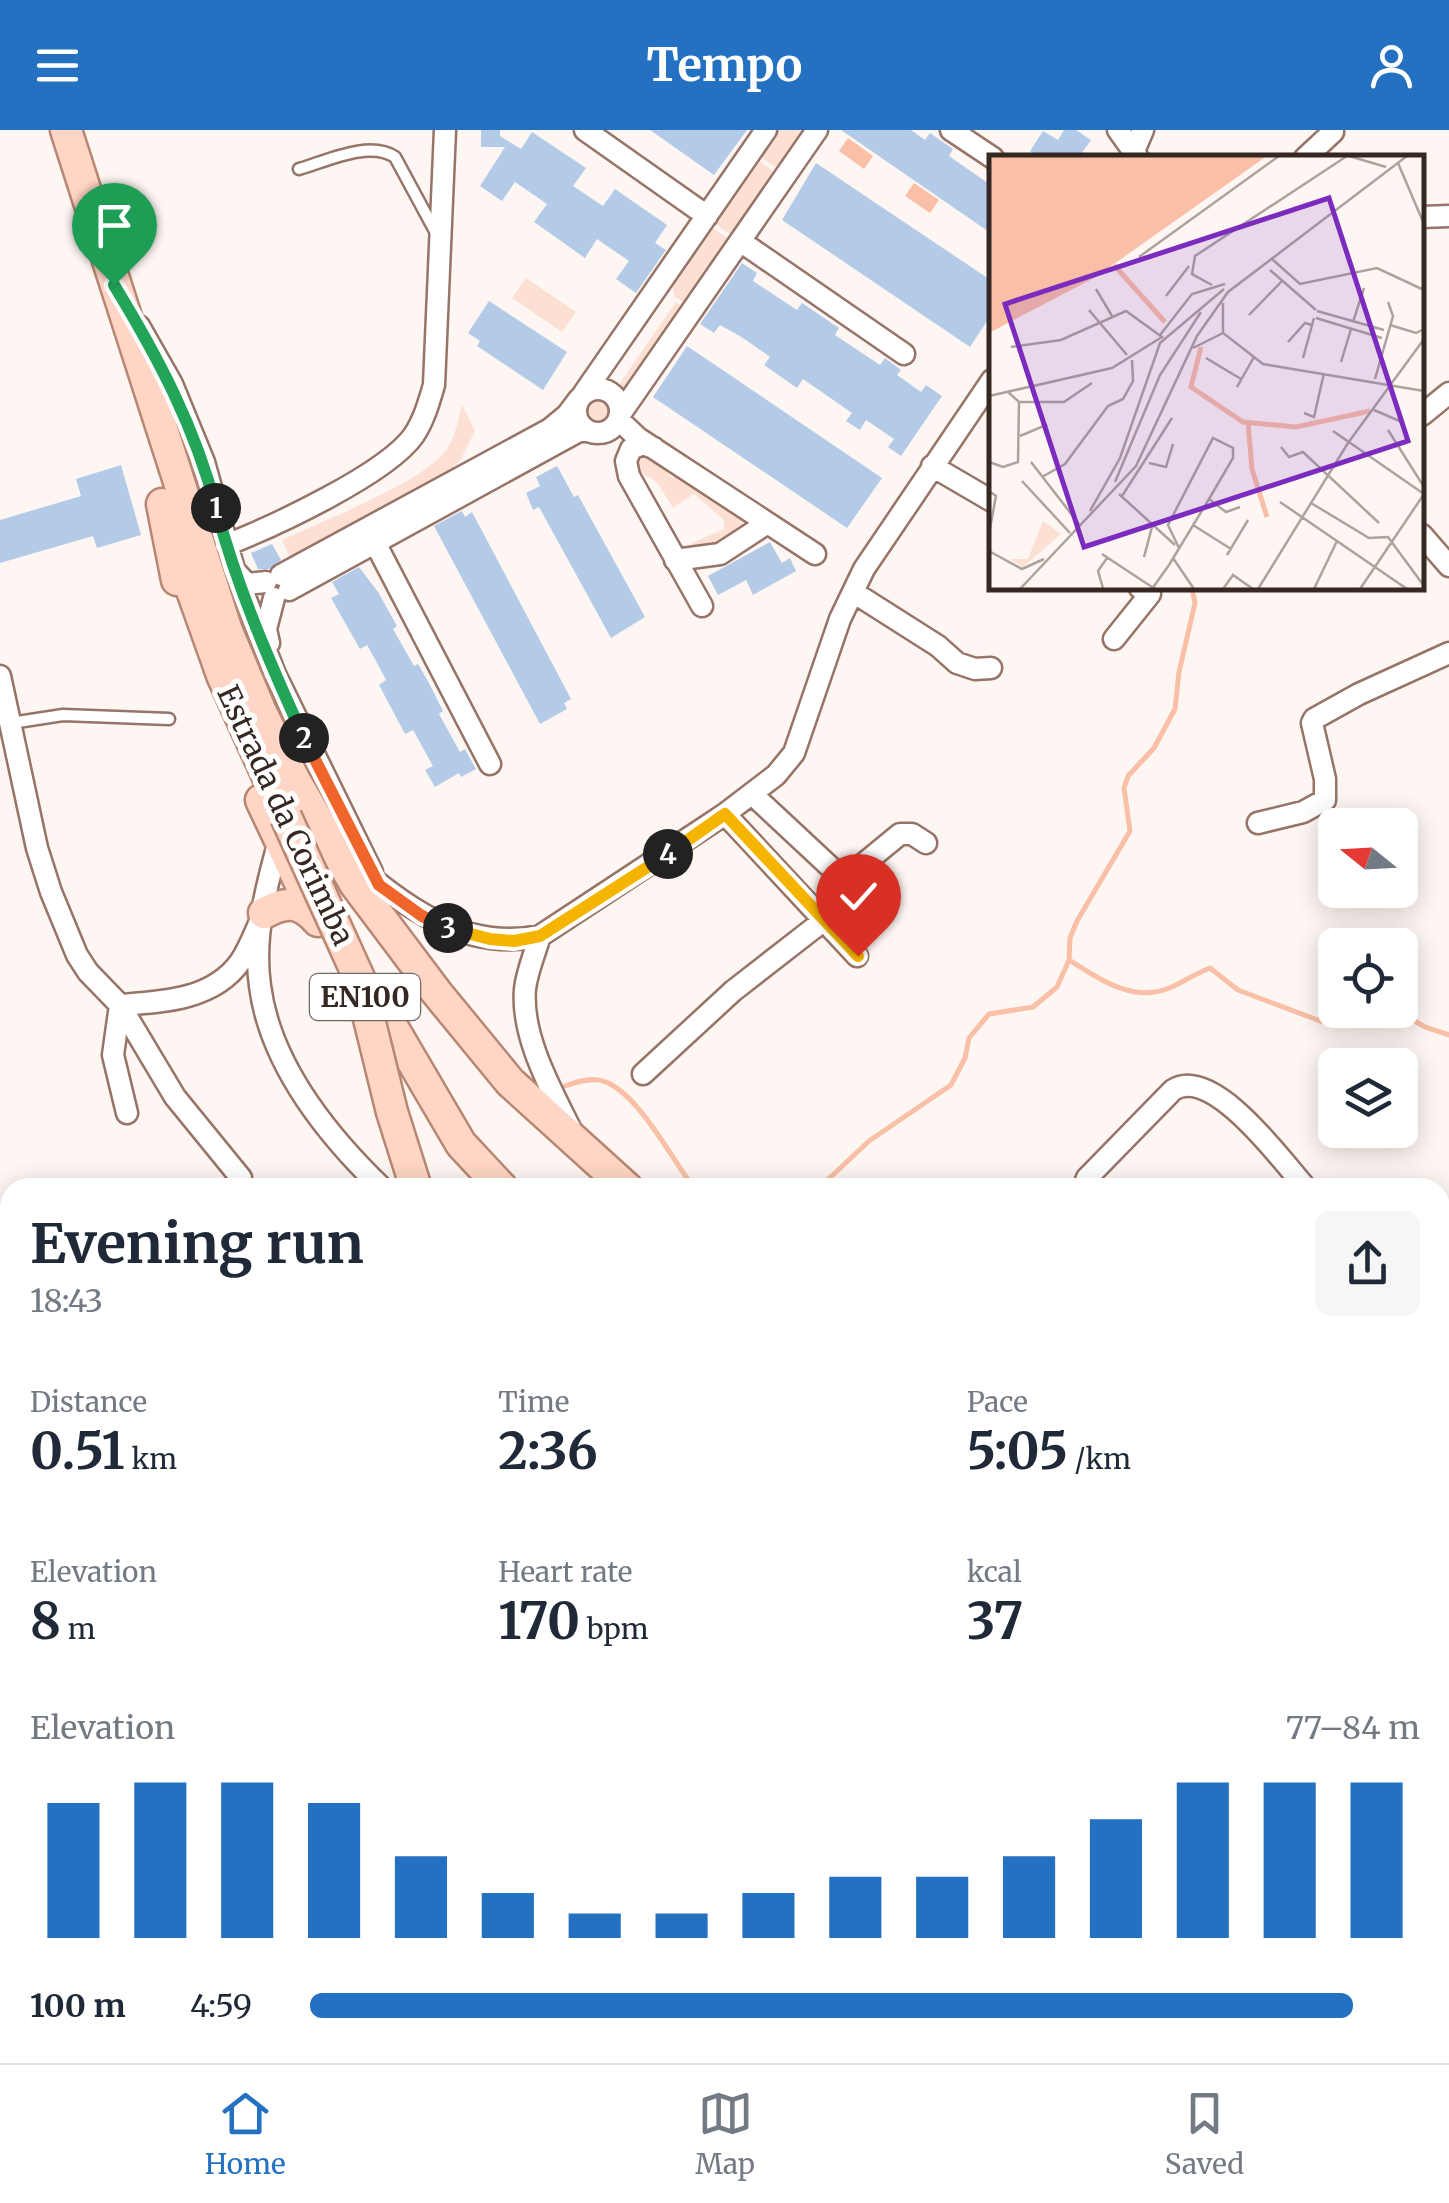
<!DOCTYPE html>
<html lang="en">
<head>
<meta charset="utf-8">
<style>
	:root { --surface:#fff; --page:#f6f6f7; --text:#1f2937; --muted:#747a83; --line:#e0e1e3; --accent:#2571c1 }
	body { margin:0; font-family:Merriweather,serif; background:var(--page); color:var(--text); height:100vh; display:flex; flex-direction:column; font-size:38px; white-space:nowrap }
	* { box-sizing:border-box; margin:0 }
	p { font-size:32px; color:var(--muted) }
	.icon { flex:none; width:55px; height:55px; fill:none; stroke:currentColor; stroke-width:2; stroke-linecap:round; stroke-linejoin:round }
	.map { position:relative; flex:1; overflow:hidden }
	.side { position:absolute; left:0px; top:1048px; width:1450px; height:888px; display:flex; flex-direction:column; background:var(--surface); border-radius:30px 30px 0 0; box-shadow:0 5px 25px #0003 }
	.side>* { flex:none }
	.needle { width:65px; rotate:288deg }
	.buttons { position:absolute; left:1318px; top:678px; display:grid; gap:20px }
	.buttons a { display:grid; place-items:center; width:100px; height:100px; border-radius:15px; background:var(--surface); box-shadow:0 5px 25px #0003; font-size:50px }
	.pin { position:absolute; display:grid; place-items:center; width:85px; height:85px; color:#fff; margin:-102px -42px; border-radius:50% 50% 50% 0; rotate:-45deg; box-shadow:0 0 10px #0007 }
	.pin .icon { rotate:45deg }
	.km { position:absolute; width:50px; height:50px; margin:-25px; border-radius:50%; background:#222; color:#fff; font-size:28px; line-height:50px; text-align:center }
	.round { display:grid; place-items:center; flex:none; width:105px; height:105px; border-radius:15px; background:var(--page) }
	.headline { display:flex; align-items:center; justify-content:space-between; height:170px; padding:0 30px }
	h1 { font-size:55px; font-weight:700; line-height:75px }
	.metrics { display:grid; grid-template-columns:repeat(3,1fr); gap:15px; height:170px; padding:10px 30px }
	.metrics div { display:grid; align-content:center }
	.metrics b { font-size:50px; font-weight:700 }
	.metrics small { font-size:28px; font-weight:400 }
	.metrics p { font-size:28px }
	.chart { height:280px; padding:20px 30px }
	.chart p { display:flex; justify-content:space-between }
	.chart svg { width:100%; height:180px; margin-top:10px; stroke:var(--accent); stroke-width:6 }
	ul { padding:0 30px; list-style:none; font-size:32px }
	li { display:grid; grid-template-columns:160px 120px 1fr; align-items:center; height:75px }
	li i { height:25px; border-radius:12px; background:var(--accent) }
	header { display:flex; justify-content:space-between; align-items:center; height:130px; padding:0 30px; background:var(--accent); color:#fff; font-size:45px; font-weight:700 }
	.tab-bar { display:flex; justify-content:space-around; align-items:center; height:140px; border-top:2px solid var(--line); background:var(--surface); font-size:28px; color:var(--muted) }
	.tab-bar a { display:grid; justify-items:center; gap:5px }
	.tab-bar .on { color:var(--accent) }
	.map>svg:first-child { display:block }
	.green { fill:#fce0d4 }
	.water { fill:#f9bfa7 }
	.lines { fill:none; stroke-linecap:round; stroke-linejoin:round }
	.stream { stroke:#f9bfa7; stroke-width:5 }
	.building { fill:#b4cbe8 }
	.lane-casing { stroke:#967467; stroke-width:15 }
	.street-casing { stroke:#967467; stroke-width:25 }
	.primary-casing { stroke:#b88773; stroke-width:35 }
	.lane { stroke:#fff; stroke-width:10 }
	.street { stroke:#fff; stroke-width:20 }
	.primary { stroke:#ffd6c5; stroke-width:30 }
	.primary-bridge-casing { stroke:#b88773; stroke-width:35; stroke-linecap:butt }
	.primary-bridge { stroke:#ffd6c5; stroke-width:30 }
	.split-1-casing { stroke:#fff; stroke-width:20 }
	.split-2-casing { stroke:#fff; stroke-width:20 }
	.split-3-casing { stroke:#fff; stroke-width:20 }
	.split-4-casing { stroke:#fff; stroke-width:20 }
	.split-5-casing { stroke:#fff; stroke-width:20 }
	.split-1 { stroke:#22a559; stroke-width:12 }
	.split-2 { stroke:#22a559; stroke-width:12 }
	.split-3 { stroke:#f0652b; stroke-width:12 }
	.split-4 { stroke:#f5b400; stroke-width:12 }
	.split-5 { stroke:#f5b400; stroke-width:12 }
	.labels { text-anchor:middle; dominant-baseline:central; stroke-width:10; stroke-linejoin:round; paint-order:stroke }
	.shield { fill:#fff; stroke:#726864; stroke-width:2.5 }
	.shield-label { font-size:28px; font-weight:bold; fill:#352721 }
	.street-label { font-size:30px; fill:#352721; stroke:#fff }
	.inset-river { fill:none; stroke:#f9bfa7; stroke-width:5 }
	.inset-road { fill:none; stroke:#ada39e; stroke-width:2.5 }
	.view { fill:#7b2cbf; fill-opacity:0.15; stroke:#7b2cbf; stroke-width:5 }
	.inset-edge { fill:none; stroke:#352721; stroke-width:5 }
</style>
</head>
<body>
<header><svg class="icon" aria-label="menu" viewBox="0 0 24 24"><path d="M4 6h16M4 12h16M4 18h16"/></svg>Tempo<svg class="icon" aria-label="person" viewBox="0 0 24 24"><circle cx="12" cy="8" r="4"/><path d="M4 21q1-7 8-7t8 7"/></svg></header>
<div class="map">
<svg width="1449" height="1933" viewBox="0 0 1449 1933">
	<rect width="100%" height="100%" fill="#fdf6f2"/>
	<!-- green -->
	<path class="green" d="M779,0H804L777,38L760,27Z
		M758,30L775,42L731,105L714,93Z
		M711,97L729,109L685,173L675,167L672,155Z
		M526,148L576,182L562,202L512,168Z
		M676,172L683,177L624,263L620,253Z
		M583 281a15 15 0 1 1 30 0a15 15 0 1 1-30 0Z
		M462,274L475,301L461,329L450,341L291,429L282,410C322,391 423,353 447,319C456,306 458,289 462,274Z
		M645,324C657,330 662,339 673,348L678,343L743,387L744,399L711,418L692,417V413L724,399V390L694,364L673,378L657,352L638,341L637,330Z"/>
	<!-- water -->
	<path class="water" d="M848,8L873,26L864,39L839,21Z
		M914,53L939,70L930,83L905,66Z
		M0,1344L10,1380V1925H116L117,1933H0Z"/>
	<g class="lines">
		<!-- stream -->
		<path class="stream" d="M1069,830C1101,850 1135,875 1174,856C1186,850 1197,843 1210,838L1238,860L1323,892L1371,880
			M1396,880L1425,897L1449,905
			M565,956C576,952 591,947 603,951C636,961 669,1024 689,1051L697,1058
			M819,1058L869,1011L951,955L965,928L969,908L989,884L1033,877L1057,857L1069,830L1070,808L1077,791L1130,701L1124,658L1128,646L1154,618L1175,579L1179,542L1195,473L1192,458
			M0,1270L10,1267"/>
	</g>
	<!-- building -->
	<path class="building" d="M481,0H500V6L521,19L532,2L586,38L573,56L603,76L615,59L667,95L655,113L666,120L636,163L616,149L629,131L597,109L585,128L534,92L547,74L515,52L502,71L480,56L505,17H481Z
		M650,0H747L714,45Z
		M841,0H911L925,10L930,3L953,19L949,26L992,56V104Z
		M1064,0H1076L1091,10L1078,28H1038L1030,21L1043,1L1058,10Z
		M816,33L992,151V194L987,191L970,217L782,90Z
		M742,133L757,143L753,151L797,180L802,173L839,198L835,205L880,235L885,228L901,240L897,245L921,262L926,255L942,266L901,326L888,317L894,309L866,290L860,300L846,291L852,283L803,249L797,258L777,244L764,235L770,227L743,208L720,195L714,203L700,194Z
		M489,171L567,222L543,260L477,216L480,211L468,203Z
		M687,216L882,348L847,398L653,267Z
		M121,335L141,405L97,418L93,406L0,433V390L81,366L76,349Z
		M557,336L574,367L578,365L645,487L611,508L539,377L533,380L526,363L540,356L536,347Z
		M462,381L465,387L472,382L571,569L564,573L567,579L540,594L434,396Z
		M770,412L782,433L790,428L796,441L753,465L746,450L718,465L708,446Z
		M272,414L281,430L269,439H258L251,423Z
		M359,437L378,462L397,496L393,499L414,536L418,534L429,553L443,581L439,584L460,622L465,619L476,639L461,647L459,643L435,657L425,640L433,636L413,600L405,604L379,555L386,550L376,531L367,515L360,519L331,468L339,464L332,452Z"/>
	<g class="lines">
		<defs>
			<path id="lane" d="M299,39C327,31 369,10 395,27L435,101
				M11,593L63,585L169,589"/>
			<path id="street" d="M585,0L707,86
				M951,0L993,28
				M1118,0L1138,28
				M1131,28L1143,0
				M1305,28L1333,2
				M1422,87L1449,86
				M740,111L904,224
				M139,196L172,254L204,332L234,439L275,544L372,742
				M576 281a22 22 0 1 1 44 0a22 22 0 1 1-44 0Z
				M584,263L766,0
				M621,283L817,0
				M1422,285L1449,263
				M619,290L638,308L815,424
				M654,318L643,314L631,319L626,331L629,346L702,476
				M932,336L992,371
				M369,401L490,634
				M1422,405L1449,436
				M226,415C272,397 387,344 414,305C424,290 429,272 434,255L445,0
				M675,430L720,424L766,394
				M235,441L247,454L266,452
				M281,445L550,299L567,285L579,269
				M289,460L579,301H587
				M853,462L938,516L957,533L975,539L991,538
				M1114,509L1150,464L1140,458
				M269,513L266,499L274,468
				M0,546L37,718L51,762L77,825L88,842L120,875C162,872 213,870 240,832C250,818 256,799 264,783
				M752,664L871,775
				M725,684L857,826
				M1258,693L1303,682L1325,670V649L1312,593L1314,589L1359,564L1449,523
				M279,711C266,757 253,807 260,856C270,934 327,1005 382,1058
				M347,727C402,775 462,822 540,806L725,684L776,645L794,623L840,489L864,439L992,250
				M844,750L900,704H912L926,713
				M540,806C535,823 527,841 525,859C521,906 550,957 570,998
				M120,875L175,967L241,1048
				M120,875L113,925L127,983
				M643,944L733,861L823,791
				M1083,1058L1087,1048L1173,960C1213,935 1282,1031 1306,1058
				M1440,1153L1449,1145
				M1440,1209L1449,1220
				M1440,1404L1449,1413
				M1440,1547L1449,1540
				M239,1925L240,1933
				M776,1925L825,1932
				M979,1925L981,1933
				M492,1933L493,1925
				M584,1933L585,1925
				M723,1933L724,1925
				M1272,1933L1298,1925"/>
			<path id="primary" d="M66,0L227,501L261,582L294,649L355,754L437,863L510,952L627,1058
				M162,374L177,450
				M180,427L222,545L286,687
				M261,670L318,791
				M264,783C286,771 300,771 317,790
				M390,893L461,1014L502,1058
				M1318,1925L1322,1933
				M1342,1925L1346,1933"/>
		</defs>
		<!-- lane casing -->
		<use href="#lane" class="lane-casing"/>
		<!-- street casing -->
		<use href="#street" class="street-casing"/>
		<!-- primary casing -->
		<use href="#primary" class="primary-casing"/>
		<!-- lane -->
		<use href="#lane" class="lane"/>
		<!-- street -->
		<use href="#street" class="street"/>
		<!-- primary -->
		<use href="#primary" class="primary"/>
		<defs>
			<path id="primary-bridge" d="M286,687L359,848L392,982L416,1058"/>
		</defs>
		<!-- primary-bridge casing -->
		<use href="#primary-bridge" class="primary-bridge-casing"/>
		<!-- primary-bridge -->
		<use href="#primary-bridge" class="primary-bridge"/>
	</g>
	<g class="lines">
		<defs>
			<path id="split-1" d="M114,155C158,227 195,297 216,378"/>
			<path id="split-2" d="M216,378C237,458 270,533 304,608"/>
			<path id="split-3" d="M304,608L379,755L422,786L448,798"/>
			<path id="split-4" d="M448,798L490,809L514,811L540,806L668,724"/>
			<path id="split-5" d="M668,724L725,684L858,826"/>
		</defs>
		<!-- split-1 casing -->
		<use href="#split-1" class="split-1-casing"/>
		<!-- split-2 casing -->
		<use href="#split-2" class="split-2-casing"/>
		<!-- split-3 casing -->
		<use href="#split-3" class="split-3-casing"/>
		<!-- split-4 casing -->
		<use href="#split-4" class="split-4-casing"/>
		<!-- split-5 casing -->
		<use href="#split-5" class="split-5-casing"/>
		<!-- split-1 -->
		<use href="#split-1" class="split-1"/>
		<!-- split-2 -->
		<use href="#split-2" class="split-2"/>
		<!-- split-3 -->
		<use href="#split-3" class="split-3"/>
		<!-- split-4 -->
		<use href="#split-4" class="split-4"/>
		<!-- split-5 -->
		<use href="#split-5" class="split-5"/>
	</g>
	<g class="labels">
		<!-- shield labels -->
		<rect class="shield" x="310" y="844" width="110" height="46" rx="8"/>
		<g class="shield-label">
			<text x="365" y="867">EN100</text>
		</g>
		<!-- street labels -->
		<g class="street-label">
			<text transform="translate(286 685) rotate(65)">Estrada da Corimba</text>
		</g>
	</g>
	<!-- overview -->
	<g transform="translate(989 25)">
		<rect width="435" height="435" fill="#fdf6f2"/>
		<path d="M54,366L72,379L34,412L21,404H39Z" fill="#fce0d4"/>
		<path d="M0,1H278L105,123L0,178Z" fill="#f9bfa7"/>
		<path class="inset-river" d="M125,110L176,167M212,192L202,232L254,267L307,272L381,256M259,268L263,314L278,362"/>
		<path class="inset-road" d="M360,1L397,12M409,8L435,69M150,102L290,1M283,104L311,129L388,113L435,135M281,115L327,155M223,130L203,119L206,101L358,1M107,134L123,161M177,141L200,111M234,148V178L274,209L435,236M100,155L138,200M328,156L395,175M260,160L293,126M327,163L393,183M364,167L375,133M401,170L427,178L435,174M171,180L203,139L236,129M299,187L316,168L323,170M204,193L234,178M217,203L252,224M314,203L325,163M352,207L362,174M386,224L404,161L399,147M248,232L265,202M18,236L30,247H75L103,228M0,241L123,213L173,182L137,156L72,185L22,192M385,255L413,267M315,258L325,262L335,218M399,275L435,332M344,276L435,339M31,281L57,270L61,287M292,292L300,302L314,297L390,368M0,307L14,312L29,307L30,247M42,307L90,369M160,308L177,312L184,289M53,322L76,309L119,251L134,244L144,226L143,205M33,326L81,378M126,327L171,220L212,157M0,336L7,341L0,379M130,339L186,390M133,341L183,263M220,344L237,357L251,352M291,347L418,434M322,348L380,383L399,382L435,431M101,356L131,303L171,188L235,134M204,370L242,394M0,396L33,414L55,404M113,399L166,434M238,400L259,365M155,402L163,372M184,403L205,434M114,433L109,416L118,403M31,434L147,311L208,181L239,137L418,1M163,434L180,410L220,344L244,303V293L224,283L179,370L190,393M234,434L244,420L264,434M269,434L359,288L435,184M325,434L348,386M371,434L435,339"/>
		<path class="view" d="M340,43L419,286L95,392L16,149Z"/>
		<rect width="435" height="435" class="inset-edge"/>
	</g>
</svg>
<div class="buttons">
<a><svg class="needle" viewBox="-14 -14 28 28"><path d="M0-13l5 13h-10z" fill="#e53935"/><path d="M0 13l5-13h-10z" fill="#747a83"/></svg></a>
<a><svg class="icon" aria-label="locate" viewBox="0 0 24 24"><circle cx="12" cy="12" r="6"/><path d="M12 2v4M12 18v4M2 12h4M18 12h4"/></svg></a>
<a><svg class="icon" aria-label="layers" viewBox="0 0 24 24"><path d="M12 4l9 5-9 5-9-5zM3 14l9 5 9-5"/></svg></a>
</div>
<div class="pin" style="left:114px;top:155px;background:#1e9e55"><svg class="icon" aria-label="arrive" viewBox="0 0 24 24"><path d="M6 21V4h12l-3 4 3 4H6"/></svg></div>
<div class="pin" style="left:858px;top:826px;background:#d93025"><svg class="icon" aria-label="check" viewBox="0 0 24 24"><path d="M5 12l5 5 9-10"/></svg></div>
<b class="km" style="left:216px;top:378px">1</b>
<b class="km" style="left:304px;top:608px">2</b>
<b class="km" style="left:448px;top:798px">3</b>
<b class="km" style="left:668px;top:724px">4</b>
<section class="side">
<div class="headline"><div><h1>Evening run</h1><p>18:43</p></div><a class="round"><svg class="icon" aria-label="share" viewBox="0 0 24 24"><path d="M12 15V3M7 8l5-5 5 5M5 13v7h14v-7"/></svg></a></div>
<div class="metrics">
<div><p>Distance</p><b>0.51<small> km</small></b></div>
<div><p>Time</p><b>2:36</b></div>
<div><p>Pace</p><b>5:05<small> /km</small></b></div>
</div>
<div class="metrics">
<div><p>Elevation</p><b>8<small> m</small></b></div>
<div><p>Heart rate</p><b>170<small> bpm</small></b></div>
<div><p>kcal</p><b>37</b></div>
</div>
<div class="chart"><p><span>Elevation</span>77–84 m</p>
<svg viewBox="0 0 160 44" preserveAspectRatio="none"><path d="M5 44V11M15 44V6M25 44V6M35 44V11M45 44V24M55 44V33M65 44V38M75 44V38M85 44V33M95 44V29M105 44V29M115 44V24M125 44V15M135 44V6M145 44V6M155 44V6"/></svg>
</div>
<ul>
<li><b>100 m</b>4:59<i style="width:94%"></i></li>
</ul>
</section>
</div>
<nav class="tab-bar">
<a class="on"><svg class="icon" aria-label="home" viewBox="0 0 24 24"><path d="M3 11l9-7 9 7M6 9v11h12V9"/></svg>Home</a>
<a><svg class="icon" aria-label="map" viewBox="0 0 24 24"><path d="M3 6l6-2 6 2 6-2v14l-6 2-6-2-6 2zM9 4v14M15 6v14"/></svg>Map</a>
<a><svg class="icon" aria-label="saved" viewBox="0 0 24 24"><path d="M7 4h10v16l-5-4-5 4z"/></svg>Saved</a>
</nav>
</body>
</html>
